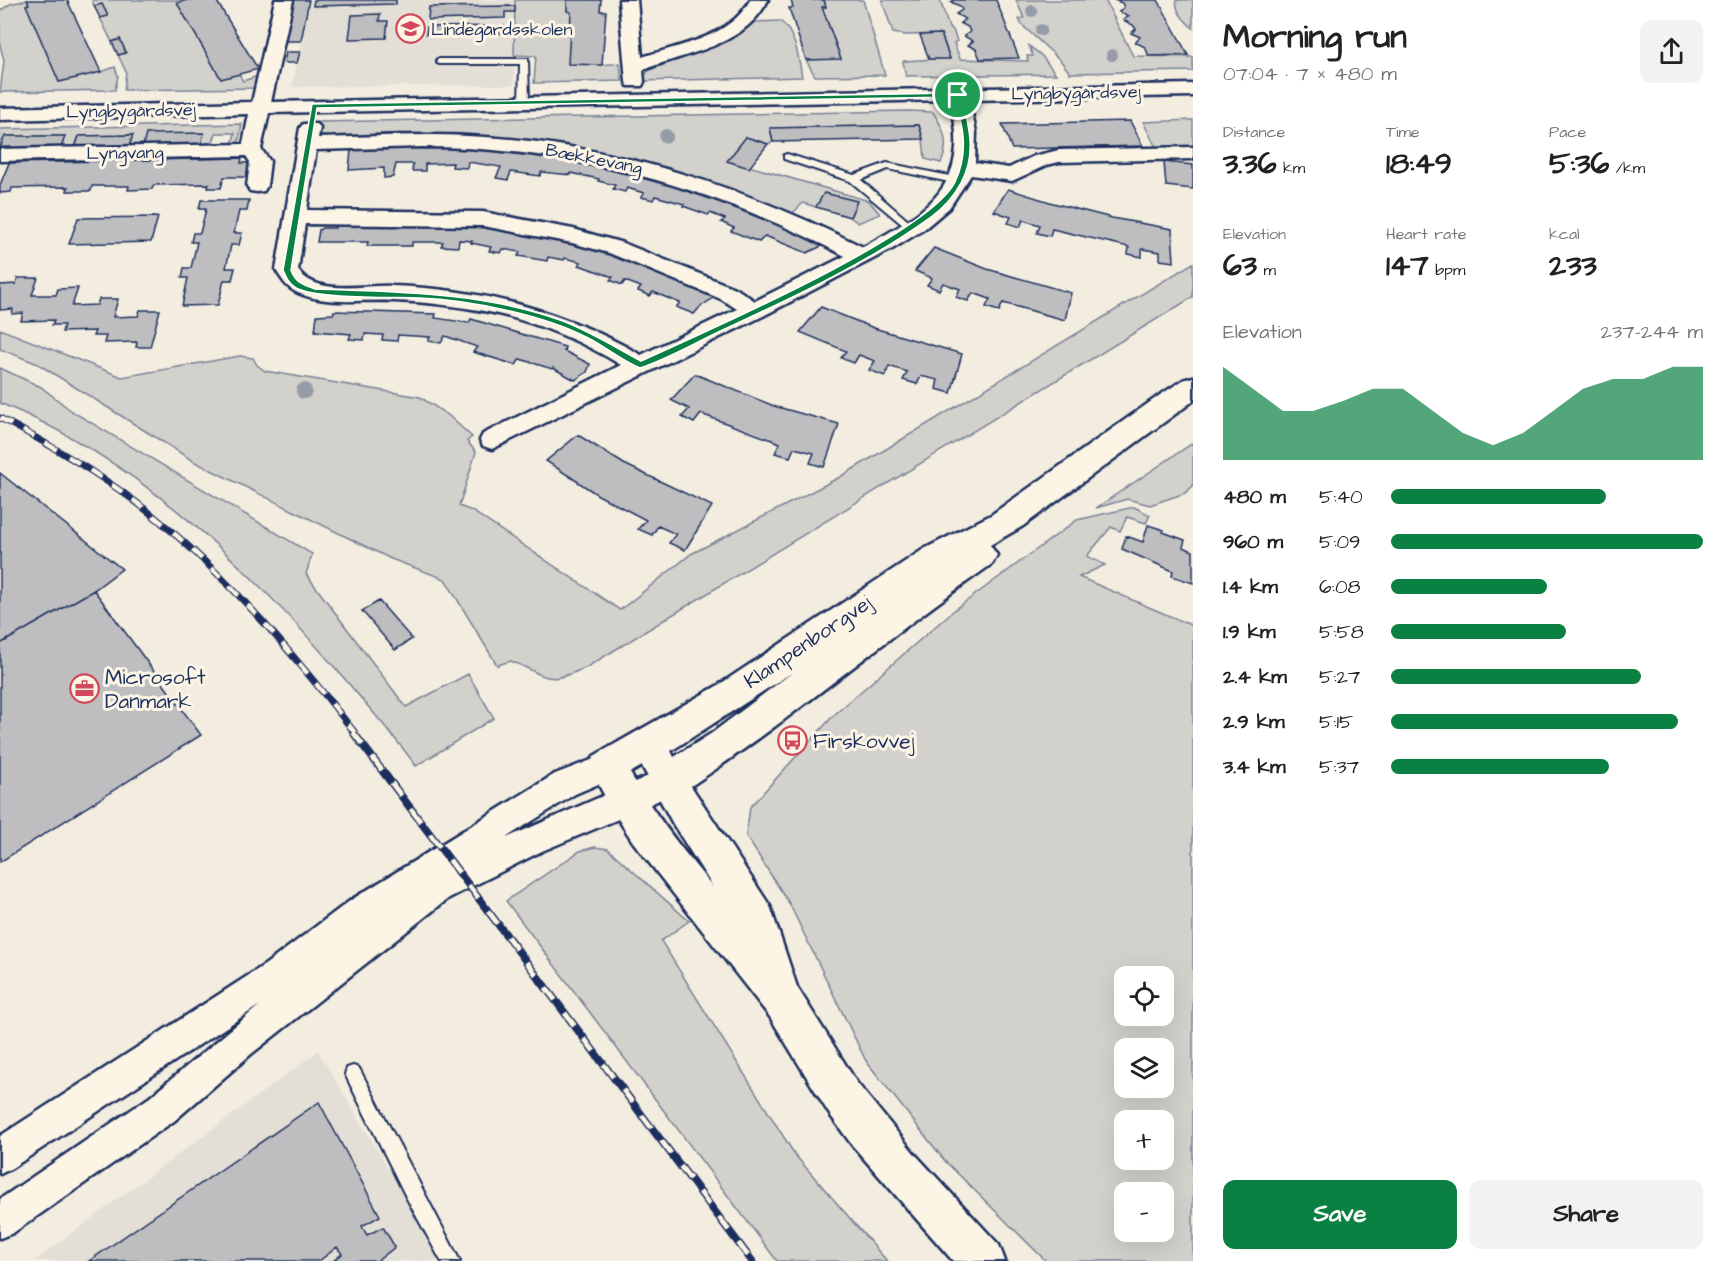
<!DOCTYPE html>
<html lang="en">
<head>
<meta charset="utf-8">
<style>
	:root { --surface:#fff; --page:#f2f2f2; --text:#222; --muted:#767676; --accent:#0b8043 }
	body { margin:0; font-family:"Architects Daughter",sans-serif; background:var(--page); color:var(--text); height:100vh; display:flex; flex-direction:column; font-size:22px; white-space:nowrap }
	* { box-sizing:border-box; margin:0 }
	p { font-size:20px; color:var(--muted) }
	.icon { flex:none; width:33px; height:33px; fill:none; stroke:currentColor; stroke-width:2; stroke-linecap:round; stroke-linejoin:round }
	.map { position:relative; flex:1; overflow:hidden }
	.details { display:flex; flex-direction:column; background:var(--surface); width:540px }
	.details>* { flex:none }
	.controls { position:absolute; left:1114px; top:966px; display:grid; gap:12px }
	.controls a { display:grid; place-items:center; width:60px; height:60px; border-radius:12px; background:var(--surface); box-shadow:0 6px 24px #0002; font-size:30px }
	.pin { position:absolute; display:grid; place-items:center; width:51px; height:51px; color:#fff; margin:-26px; border:3px solid #fff; border-radius:50%; box-shadow:0 2px 6px #0007 }
	.round { display:grid; place-items:center; flex:none; width:63px; height:63px; border-radius:12px; background:var(--page) }
	.summary { display:flex; align-items:center; justify-content:space-between; height:102px; padding:0 30px }
	h1 { font-size:33px; font-weight:700; line-height:45px }
	.stats { display:grid; grid-template-columns:repeat(3,1fr); gap:9px; height:102px; padding:6px 30px }
	.stats div { display:grid; align-content:center }
	.stats b { font-size:30px; font-weight:700 }
	.stats small { font-size:16px; font-weight:400 }
	.stats p { font-size:16px }
	.chart { height:168px; padding:12px 30px }
	.chart p { display:flex; justify-content:space-between }
	.chart svg { width:100%; height:108px; margin-top:6px; fill:var(--accent); opacity:.7 }
	.cta { display:flex; gap:12px; margin-top:auto; padding:12px 30px }
	.cta a { flex:1; height:69px; border-radius:12px; background:var(--accent); color:#fff; font-size:24px; font-weight:700; line-height:69px; text-align:center }
	.cta a+a { background:var(--page); color:var(--text) }
	ul { padding:0 30px; list-style:none; font-size:20px }
	li { display:grid; grid-template-columns:96px 72px 1fr; align-items:center; height:45px }
	li i { height:15px; border-radius:8px; background:var(--accent) }
	main { display:flex; flex:1; min-height:0 }
	.map>svg:first-child { display:block }
	.built { fill:#e3dfd6 }
	.green { fill:#d3d1cc; stroke:#778095; stroke-width:1.5; fill-rule:evenodd }
	.building { fill:#bebec0; stroke:#1b2f5e; stroke-width:1.5 }
	.lines { fill:none; stroke-linecap:round; stroke-linejoin:round }
	.lane-casing { stroke:#1b2f5e; stroke-width:4 }
	.street-casing { stroke:#1b2f5e; stroke-width:5 }
	.secondary-casing { stroke:#1b2f5e; stroke-width:5 }
	.lane { fill:#fcf5e5; fill-rule:evenodd }
	.street { fill:#fcf5e5; fill-rule:evenodd }
	.secondary { fill:#fcf5e5; fill-rule:evenodd }
	.rail-far1-casing { stroke:#1b2f5e; stroke-width:7 }
	.rail-casing { stroke:#1b2f5e; stroke-width:8 }
	.rail-far1 { stroke:#fcf5e5; stroke-width:4.5; stroke-dasharray:13; stroke-linecap:butt }
	.rail { stroke:#fcf5e5; stroke-width:5; stroke-dasharray:16; stroke-linecap:butt }
	.tree { fill:#969ba8 }
	.route { fill:#0b8043; stroke:#fff; stroke-width:1.5; fill-rule:evenodd }
	.labels { text-anchor:middle; dominant-baseline:central; stroke-width:6; stroke-linejoin:round; paint-order:stroke }
	.far-poi-label { font-size:18px; fill:#1b2f5e; stroke:#fcf5e5; text-anchor:start }
	.far-street-label { font-size:18px; fill:#1b2f5e; stroke:#fcf5e5 }
	.street-label { font-size:21px; fill:#1b2f5e; stroke:#fcf5e5 }
	.poi-label { font-size:21px; fill:#1b2f5e; stroke:#fcf5e5; text-anchor:start }
</style>
</head>
<body>
<main>
<div class="map">
<svg width="1193" height="1261" viewBox="0 0 1193 1261">
	<rect width="100%" height="100%" fill="#f3ede0"/>
	<filter id="ink" filterUnits="userSpaceOnUse"><feTurbulence type="fractalNoise" baseFrequency=".0167" numOctaves="2"/><feDisplacementMap in="SourceGraphic" scale="12" xChannelSelector="R" yChannelSelector="G"/><feConvolveMatrix kernelMatrix="1 2 1 2 8 2 1 2 1" color-interpolation-filters="sRGB"/></filter>
	<g filter="url(#ink)">
		<!-- built -->
		<path class="built" d="M311,0H515L514,85L292,87Z
			M318,1051L441,1257L440,1261H34Z"/>
		<!-- green -->
		<path class="green" d="M27,0L29,4L26,5L101,72L115,67L118,76L115,90L0,92L4,61L0,45V11L10,4Z
			M92,0H187L178,3L221,79L239,74L243,81L261,75L258,88L124,90L126,72L118,55L126,52L120,39L112,42L100,18L108,16L102,4L94,6Z
			M515,0H567V11L571,12L602,65L620,63L622,81L534,83L536,56L514,55Z
			M824,0H863L885,75L815,76L806,60L841,58L822,7H826Z
			M882,0H940L949,28L953,30L957,41L954,43L960,59L1028,61L1027,56H1033L1029,46L1041,55L1056,74L906,76L903,62L904,61L950,58L941,34L906,35L893,33Z
			M1016,0H1105L1133,56L1193,57V71L1070,73L1060,60L1022,25L1019,19L1024,18Z
			M1177,0H1193V28C1186,22 1174,10 1177,0Z
			M780,21C795,31 799,59 802,77L643,81L647,72L656,67L714,46L739,34L754,22Z
			M908,111L933,112C944,128 950,144 941,163L925,159L923,139L919,125L771,128L773,142L768,144L746,137L728,160L869,201L880,214L858,223L850,217L857,201L824,193L816,207L803,203L792,214C730,191 668,165 602,153C512,135 417,140 326,139L319,133L320,122Z
			M1193,120V147H1156L1143,122Z
			M242,124L238,145H232L235,133H216L212,145H201L147,134L143,146L129,147L132,135L79,136L74,148H61L65,136H6L0,147V129Z
			M1193,263V297L587,667C545,686 550,677 511,661L497,665L445,579L391,559L195,462L38,364L0,349V329L122,377L240,356L253,358L257,365L265,371L420,397L448,415L472,437L467,441L476,452L459,506L472,511L620,610L691,554L840,477Z
			M0,368L41,387L73,412L312,554L306,574L406,707L468,674L494,718L416,766C394,735 368,707 344,678C248,566 139,460 0,403Z
			M1193,443V486L1185,493L1150,505L1127,499L1096,508Z
			M1134,507L1150,515L1146,523L1127,517L1120,531L1111,527L1087,556L1105,565L1079,577L1193,626V1261H1046L945,1161L866,1061L789,903L746,836L750,807L834,715L953,611L1077,520ZM1125,976H1164V1016H1125ZM1125,1048H1164V1088H1125ZM1125,1120H1164V1160H1125ZM1125,1192H1164V1232H1125Z
			M595,847L608,849L689,921L661,941L795,1155L887,1261H777L506,901L580,851Z"/>
		<!-- building -->
		<path class="building" d="M27,0H67L101,72L59,82L26,5L29,4Z
			M187,0H216L258,69L221,79L177,3Z
			M291,0H309L301,41H283Z
			M314,0H396V4L313,6Z
			M567,0H601L600,11H606L602,65L568,64L571,12L567,11Z
			M791,0H824L826,7H822L841,59L806,60L789,8H793Z
			M954,0H996L1019,58L980,59L976,49L968,45L973,41L964,36L970,32L968,27L960,23L965,19L956,14L962,10L960,6L951,2Z
			M1114,0H1158L1188,55L1149,56L1145,47L1135,42L1140,37L1131,33L1136,29L1133,25L1123,20L1129,16L1119,12L1124,7L1122,3Z
			M102,4L108,16L100,18L94,6Z
			M515,6V12H505V18L428,20L429,7Z
			M380,14L379,21H388L386,38L349,39L352,15Z
			M504,26V33L426,34L427,27Z
			M941,34L950,59H929L920,35Z
			M120,39L126,53L118,55L112,42Z
			M286,52H300L297,63H284Z
			M1130,121L1143,146L1012,149L1002,124Z
			M919,125L923,139L773,142L770,128Z
			M204,133L201,145L143,146L146,134Z
			M133,135L129,147L75,148L79,136Z
			M5,136H65L61,148H0Z
			M746,137L768,144L749,168L727,161Z
			M456,146V148L488,150L489,147L577,161L695,186L826,244L807,253L765,236L759,242L731,231L734,228L721,222L725,219L710,213L708,215L683,206L684,204L655,196L653,200L641,197L644,193L627,188L625,192L613,189L615,185L598,181L599,179L571,173V175L541,172L540,176L511,172L508,180L496,178L501,167L468,162L467,168L452,167L453,163L425,164V171H412L413,164H396L393,177L384,178V168L349,170L351,150H366V148Z
			M242,158L241,163H250L247,177H224L221,188H208L209,184L154,185L152,189L128,190L129,186H92L91,191H67L68,187L12,188L11,192L0,193V185L9,163Z
			M1164,162L1193,165V189L1166,186Z
			M1008,189L1053,203L1112,218L1172,229L1174,262L1160,260V252L1142,249V257L1128,254L1129,247L1052,229L1050,236L1037,233L1040,225L1023,220L1020,227L1008,223L1011,217L994,211Z
			M824,193L857,201L850,217L816,207Z
			M201,200H249L247,211H239L234,233H242L239,245H231L226,268H235L232,280H224L218,305L182,306L188,278H182L184,268H191L197,242H191L193,233H200L206,209H199Z
			M158,217L151,242L69,244L78,218Z
			M352,222L479,227L481,224L572,241L571,243L608,254L611,252L715,297L700,307L694,314L676,307L680,303L653,292L650,296L638,291L641,287L625,281L622,285L610,280L613,277L579,265L581,262L565,258L564,260L548,257L547,261L518,256L520,252L503,249L501,253L489,251L491,247L471,243L472,241L459,240L458,247L441,246L443,242H412V246H367L368,242H317L319,230L322,228H335V225H351Z
			M934,248L987,269L1071,293L1065,320L1003,303L999,311L986,307L990,299L973,293L968,301L956,297L960,289L943,283L939,290L927,285L932,278L915,271Z
			M18,278H38L32,295H56L58,289L78,288L72,306L97,305L99,299H118L113,317L138,316L140,310H160L150,347H136L137,342L104,343L106,336H93L95,331L62,332L64,325H52L54,320L21,321L23,313L12,314L13,309L0,310V285L16,284Z
			M821,307L874,328L962,354L951,393L936,389L938,380L921,376L917,384L903,380L907,372L889,366L885,376L869,370L875,361L859,355L854,363L841,358L846,351L800,332Z
			M334,311L436,314L435,318L469,323L471,319L565,347L564,351L590,364L587,372L575,380L553,368L552,369L520,359L516,365L473,352L477,347L448,337L445,336L441,343L428,341L430,337L398,335L397,341L382,340L383,335L365,334L364,340L349,339L351,334L315,331L317,315L333,314Z
			M695,374L774,406L839,424L824,467L810,463L814,453L794,448L790,457L775,453L780,443L701,414L694,423L682,417L689,409L671,400Z
			M578,435L624,464L712,506L685,550L669,543L676,534L658,526L652,535L638,529L646,520L598,495L546,461Z
			M0,473L122,569L94,590L0,644Z
			M1148,525L1164,530L1163,532L1185,540L1183,547L1193,551V583L1172,576L1173,571L1122,549L1126,536L1143,542Z
			M94,590L201,735L0,862V644Z
			M379,601L412,639L395,650L362,611Z
			M319,1102L380,1216L362,1226L367,1235L383,1227L395,1247L377,1261H333L342,1254L337,1247L319,1261H89Z"/>
		<g class="lines">
			<defs>
				<path id="lane" d="M437,59H528L529,103L524,106L519,103L520,64H440L437,63Z
					M787,154L854,175L887,163L959,178L964,181L959,184L888,169L861,180L914,226V230L910,231L850,181L784,159V155Z
					M353,1066L359,1068L460,1261H441L406,1197L345,1074L347,1068Z"/>
				<path id="street" d="M275,0H293L271,102L1193,84V96L969,100L976,132L975,163L1009,168L1034,156L1059,150L1193,147V159L1059,162L1047,165L1012,181L971,175L949,208L923,230L894,248L763,316L492,449L483,446L480,440L483,434L621,365C580,340 536,322 489,312C458,306 426,302 394,301C362,299 328,306 298,293C287,288 282,280 276,270L300,128L303,124H317L320,128L318,138C368,137 418,133 468,136C607,142 739,185 863,247C930,211 973,183 950,100L269,113L261,149L270,161L267,186L264,191L257,192L250,191L247,186L250,162L246,156L0,161V149L243,144L249,114L0,120V108L252,102ZM422,147C572,147 713,187 845,256L755,301L737,289L623,243L573,229L483,212L307,210L316,150ZM305,224L483,226L572,243L609,253L721,299L737,309L641,355C565,311 481,289 393,286C365,284 317,297 298,270Z
					M619,0H637L642,57C679,45 731,37 750,0H768C744,47 688,52 643,70L644,82L642,86H628L626,82Z
					M607,754L617,758L622,767L617,776L575,794L504,839L669,767L679,770L684,780L679,790L635,812L542,851L449,898L250,1055L174,1121L13,1233L0,1238V1199L150,1097L260,1005L12,1168L0,1174V1136L266,964L351,900L555,774Z"/>
				<path id="secondary" d="M1193,377V401L1023,526L990,545L997,555L992,564C890,635 794,717 691,786L770,906L797,987L857,1083L914,1153L999,1245L1005,1261H953L852,1145L828,1112L770,1017L633,842L613,811L589,767L594,756L717,686L924,549L991,515L1160,395L1183,380ZM793,672L712,733L674,757L671,751ZM642,766L673,824L713,887C683,851 654,814 630,773Z"/>
			</defs>
			<!-- lane casing -->
			<use href="#lane" class="lane-casing"/>
			<!-- street casing -->
			<use href="#street" class="street-casing"/>
			<!-- secondary casing -->
			<use href="#secondary" class="secondary-casing"/>
			<!-- lane -->
			<use href="#lane" class="lane"/>
			<!-- street -->
			<use href="#street" class="street"/>
			<!-- secondary -->
			<use href="#secondary" class="secondary"/>
			<defs>
				<path id="rail-far1" d="M0,418C47,443 93,470 136,502C220,567 290,649 355,733"/>
				<path id="rail" d="M353,732L752,1261"/>
			</defs>
			<!-- rail-far1 casing -->
			<use href="#rail-far1" class="rail-far1-casing"/>
			<!-- rail casing -->
			<use href="#rail" class="rail-casing"/>
			<!-- rail-far1 -->
			<use href="#rail-far1" class="rail-far1"/>
			<!-- rail -->
			<use href="#rail" class="rail"/>
		</g>
		<!-- trees -->
		<g class="tree">
			<circle cx="1032" cy="11" r="6"/>
			<circle cx="1041" cy="30" r="6"/>
			<circle cx="1112" cy="55" r="6"/>
			<circle cx="666" cy="136" r="7"/>
			<circle cx="304" cy="391" r="8"/>
		</g>
	</g>
	<!-- route -->
	<path class="route" d="M958,93L961,95C969,125 977,154 961,183C954,196 942,209 931,217C869,262 796,296 727,328C698,341 670,358 640,368C622,361 606,347 588,338C544,315 470,300 419,298C394,297 315,299 296,288C289,284 286,277 283,270L312,104ZM955,97C963,128 969,152 955,182C929,235 702,333 641,361C615,347 591,332 563,321C484,292 398,292 315,289C303,285 295,282 291,270L317,108Z"/>
	<!-- icons -->
	<defs>
		<symbol id="school-ring" viewBox="-11 -11 22 22"><circle r="9.5" fill="#fcf5e5" stroke="#d1495b" stroke-width="1.5"/><path d="M0-5L7-2L0 1L-7-2ZM-4 1L0 2.5L4 1V4Q0 6-4 4Z" fill="#d1495b"/></symbol>
		<symbol id="office-ring" viewBox="-11 -11 22 22"><circle r="9.5" fill="#fcf5e5" stroke="#d1495b" stroke-width="1.5"/><path d="M-6-3h4V-5.5h4V-3h4V5H-6ZM-1-4.5V-3h2v-1.5ZM-6 0V1H6V0Z" fill="#d1495b"/></symbol>
		<symbol id="bus-ring" viewBox="-11 -11 22 22"><circle r="9.5" fill="#fcf5e5" stroke="#d1495b" stroke-width="1.5"/><path d="M-5-6H5V4H4V6H2V4H-2V6H-4V4H-5ZM-3.5-4V0h7V-4ZM-3.5 1.2v1.5H-2V1.2ZM2 1.2v1.5H3.5V1.2Z" fill="#d1495b"/></symbol>
	</defs>
	<g fill-rule="evenodd">
		<use href="#school-ring" x="394" y="12" width="33" height="33"/>
		<use href="#office-ring" x="68" y="672" width="33" height="33"/>
		<use href="#bus-ring" x="776" y="724" width="33" height="33"/>
	</g>
	<g class="labels">
		<!-- far-poi labels -->
		<g class="far-poi-label">
			<text x="431" y="29">Lindegårdsskolen</text>
		</g>
		<!-- far-street labels -->
		<g class="far-street-label">
			<text transform="translate(1076 93) rotate(-1)">Lyngbygårdsvej</text>
			<text transform="translate(131 111) rotate(-1)">Lyngbygårdsvej</text>
			<text transform="translate(125 153) rotate(-1)">Lyngvang</text>
			<text transform="translate(594 159) rotate(11)">Bækkevang</text>
		</g>
		<!-- street labels -->
		<g class="street-label">
			<text transform="translate(808 642) rotate(-34)">Klampenborgvej</text>
		</g>
		<!-- poi labels -->
		<g class="poi-label">
			<text x="105" y="677">Microsoft<tspan x="105" dy="24">Danmark</tspan></text>
			<text x="813" y="741">Firskovvej</text>
		</g>
	</g>
</svg>
<div class="controls">
<a><svg class="icon" aria-label="locate" viewBox="0 0 24 24"><circle cx="12" cy="12" r="6"/><path d="M12 2v4M12 18v4M2 12h4M18 12h4"/></svg></a>
<a><svg class="icon" aria-label="layers" viewBox="0 0 24 24"><path d="M12 4l9 5-9 5-9-5zM3 14l9 5 9-5"/></svg></a>
<a>+</a>
<a>−</a>
</div>
<div class="pin" style="left:958px;top:95px;background:#1e9e55"><svg class="icon" aria-label="arrive" viewBox="0 0 24 24"><path d="M6 21V4h12l-3 4 3 4H6"/></svg></div>
</div>
<section class="details">
<div class="summary"><div><h1>Morning run</h1><p>07:04 · 7 × 480 m</p></div><a class="round"><svg class="icon" aria-label="share" viewBox="0 0 24 24"><path d="M12 15V3M7 8l5-5 5 5M5 13v7h14v-7"/></svg></a></div>
<div class="stats">
<div><p>Distance</p><b>3.36<small> km</small></b></div>
<div><p>Time</p><b>18:49</b></div>
<div><p>Pace</p><b>5:36<small> /km</small></b></div>
</div>
<div class="stats">
<div><p>Elevation</p><b>63<small> m</small></b></div>
<div><p>Heart rate</p><b>147<small> bpm</small></b></div>
<div><p>kcal</p><b>233</b></div>
</div>
<div class="chart"><p><span>Elevation</span>237–244 m</p>
<svg viewBox="0 0 160 44" preserveAspectRatio="none"><path d="M0 44V6L10 15L20 24L30 24L40 20L50 15L60 15L70 24L80 33L90 38L100 33L110 24L120 15L130 11L140 11L150 6L160 6V44z"/></svg>
</div>
<ul>
<li><b>480 m</b>5:40<i style="width:69%"></i></li>
<li><b>960 m</b>5:09<i style="width:100%"></i></li>
<li><b>1.4 km</b>6:08<i style="width:50%"></i></li>
<li><b>1.9 km</b>5:58<i style="width:56%"></i></li>
<li><b>2.4 km</b>5:27<i style="width:80%"></i></li>
<li><b>2.9 km</b>5:15<i style="width:92%"></i></li>
<li><b>3.4 km</b>5:37<i style="width:70%"></i></li>
</ul>
<div class="cta"><a>Save</a><a>Share</a></div>
</section>
</main>
</body>
</html>
